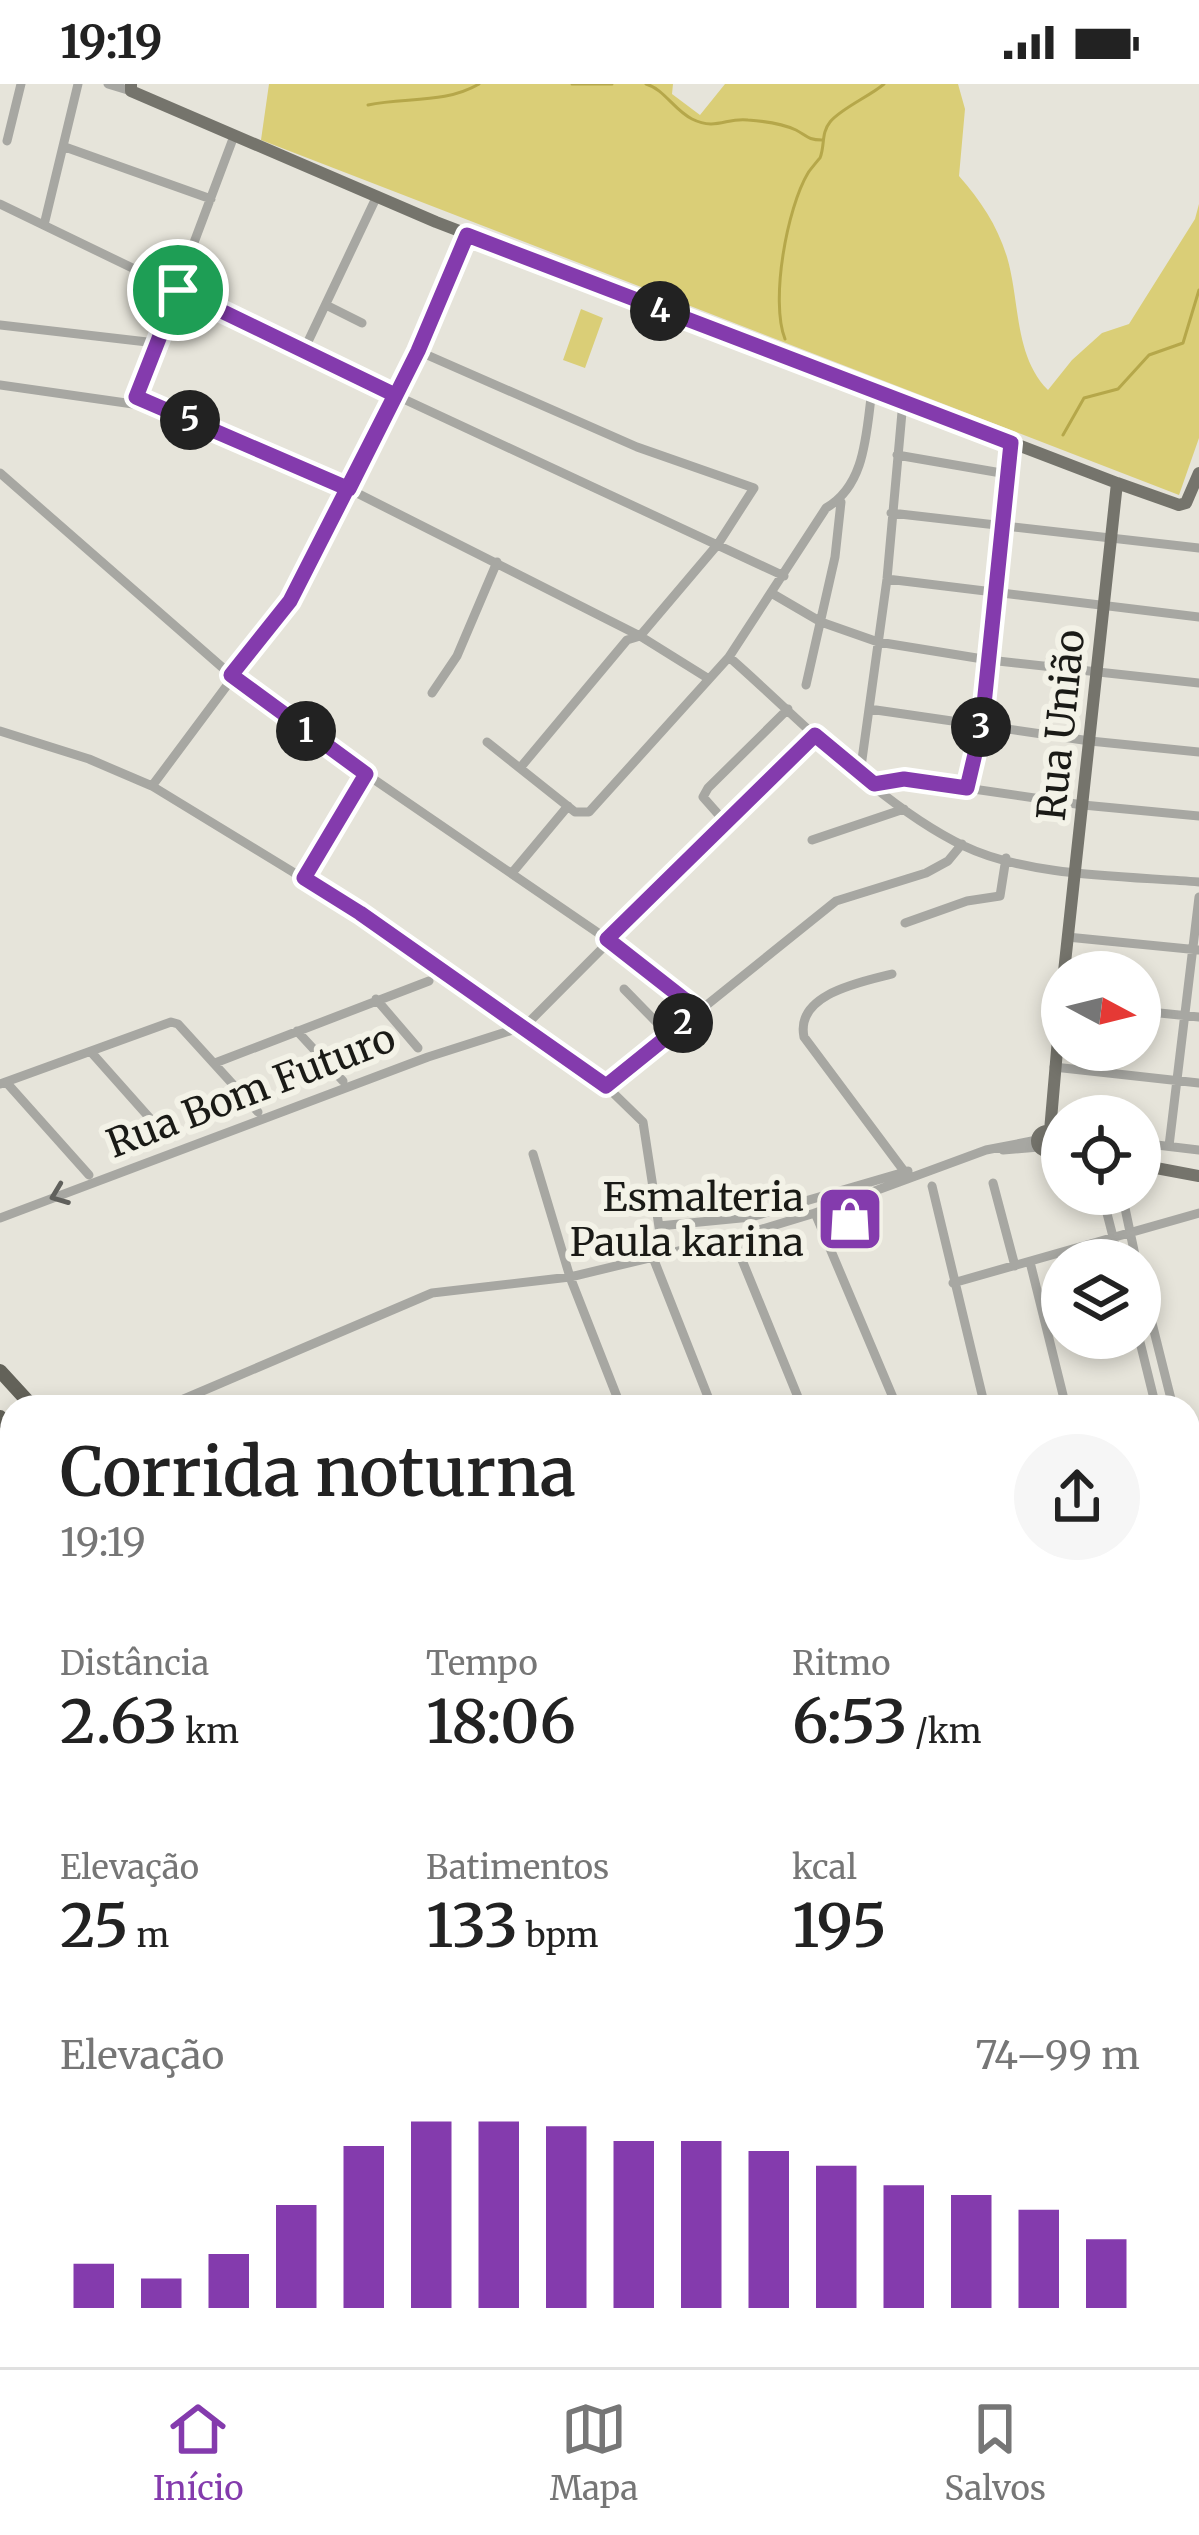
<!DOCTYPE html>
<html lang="pt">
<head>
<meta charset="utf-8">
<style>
	:root { --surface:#fff; --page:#f6f6f6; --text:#222; --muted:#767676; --line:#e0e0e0; --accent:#843bad }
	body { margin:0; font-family:Merriweather,serif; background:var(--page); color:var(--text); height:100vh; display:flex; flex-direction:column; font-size:45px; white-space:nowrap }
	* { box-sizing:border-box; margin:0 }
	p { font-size:39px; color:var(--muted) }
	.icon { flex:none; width:66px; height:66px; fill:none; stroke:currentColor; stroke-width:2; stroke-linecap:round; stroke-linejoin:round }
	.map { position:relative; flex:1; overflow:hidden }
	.sheet { position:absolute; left:0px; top:1311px; width:1200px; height:972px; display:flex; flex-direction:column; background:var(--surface); border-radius:36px 36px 0 0; box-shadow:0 6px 18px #0003 }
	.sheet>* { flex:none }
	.needle { width:78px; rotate:97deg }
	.controls { position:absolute; left:1041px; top:867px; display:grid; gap:24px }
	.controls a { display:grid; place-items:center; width:120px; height:120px; border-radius:50%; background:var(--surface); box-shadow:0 6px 18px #0003; font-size:60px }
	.pin { position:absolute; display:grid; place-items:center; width:102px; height:102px; color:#fff; margin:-51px; border:6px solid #fff; border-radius:50%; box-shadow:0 3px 12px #0007 }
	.km { position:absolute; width:60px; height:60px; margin:-30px; border-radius:50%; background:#222; color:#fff; font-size:33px; line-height:60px; text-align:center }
	.round { display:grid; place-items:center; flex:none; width:126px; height:126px; border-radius:63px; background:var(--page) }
	.head { display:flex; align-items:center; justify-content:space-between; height:204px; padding:0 60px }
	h1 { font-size:66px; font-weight:600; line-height:90px }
	.stats { display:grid; grid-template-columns:repeat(3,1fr); gap:18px; height:204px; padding:12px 60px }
	.stats div { display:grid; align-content:center }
	.stats b { font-size:60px; font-weight:600 }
	.stats small { font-size:33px; font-weight:400 }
	.stats p { font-size:33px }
	.chart { height:336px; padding:24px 60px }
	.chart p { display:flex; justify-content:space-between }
	.chart svg { width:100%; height:216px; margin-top:12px; stroke:var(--accent); stroke-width:6 }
	.status { display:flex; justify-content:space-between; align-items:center; height:84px; padding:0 60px; background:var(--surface); direction:ltr }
	.status svg { height:33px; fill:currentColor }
	.dock { display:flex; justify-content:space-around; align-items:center; height:168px; border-top:3px solid var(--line); background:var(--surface); font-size:33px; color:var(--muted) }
	.dock a { display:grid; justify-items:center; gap:6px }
	.dock .active { color:var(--accent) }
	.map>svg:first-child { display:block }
	.green { fill:#dace77 }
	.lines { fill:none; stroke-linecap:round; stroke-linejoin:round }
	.stream { stroke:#b5a74a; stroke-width:3 }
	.minor { stroke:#a7a7a2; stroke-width:9 }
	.major { stroke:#75746c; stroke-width:12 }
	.highway { stroke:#636259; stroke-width:14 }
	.oneway { stroke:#60605c }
	.route-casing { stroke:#fff; stroke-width:24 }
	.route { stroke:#843bad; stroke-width:15 }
	.labels { text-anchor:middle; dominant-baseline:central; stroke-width:12; stroke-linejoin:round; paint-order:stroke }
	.street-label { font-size:39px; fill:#1a1a16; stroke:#f3f2e7 }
	.poi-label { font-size:39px; fill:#1a1a16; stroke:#f3f2e7; text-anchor:end }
</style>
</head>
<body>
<div class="status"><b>19:19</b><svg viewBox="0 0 49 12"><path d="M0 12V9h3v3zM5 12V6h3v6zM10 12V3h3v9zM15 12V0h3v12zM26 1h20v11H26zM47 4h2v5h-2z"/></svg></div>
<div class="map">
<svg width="1199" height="2283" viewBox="0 0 1199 2283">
	<rect width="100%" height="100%" fill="#e6e4da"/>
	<!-- green -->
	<path class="green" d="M269,0H673L672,10L700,31L725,0H958L965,25L959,92C981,117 997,141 1007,173C1020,217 1014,272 1048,306L1072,276L1102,249L1129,240L1195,135L1199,120V354L1179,411L261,56Z
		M581,225L603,234L585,284L563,276Z"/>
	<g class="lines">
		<!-- stream -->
		<path class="stream" d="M572,0H612
			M646,0C664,5 674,26 692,35C716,47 727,33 748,36C762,37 783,40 796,46C807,52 808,56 822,56
			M368,21C405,13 445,20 479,0
			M785,255C770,217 787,124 808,89C809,87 819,75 820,74C825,62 821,49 830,38C840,25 870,12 884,0
			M1063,351L1084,314L1118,305L1149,271L1183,259L1199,206"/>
		<!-- minor -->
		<path class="minor" d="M108,0L131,7
			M234,52L136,313L349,405L640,552L709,595
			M7,57L21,0
			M65,63L211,115
			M0,120L395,311L784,492
			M44,141L78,0
			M326,221L362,239
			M0,241L156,259
			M304,266L376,114
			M418,267L637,363L754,404L718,460L640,552L627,556L520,684
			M0,301L133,320
			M897,371L1007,390
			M0,389L231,591L366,690L607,855L699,927
			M891,429L1199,464
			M887,495L1199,533
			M773,510L821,538L878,558L989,576L1199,599
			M729,573C800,635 879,721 964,762C1028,793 1128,792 1199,798
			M806,601L835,473L841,418
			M432,609L457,572L497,478
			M869,625L1090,657L1199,668
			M0,647L89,675L152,702L360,829L606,1002L643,1038L663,1169
			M487,658L575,728H589L729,573L826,424C866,401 866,349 872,306
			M860,690L887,495L903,317
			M874,700L904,695L1083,721L1199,732
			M152,702L290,517L418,267L467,151
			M967,704L982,640L1011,359
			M726,739L703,713L708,704L788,625
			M812,756L904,725
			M512,789L568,722
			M304,794L366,690
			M905,839L967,817L1000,812L1006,774
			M1067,853L1199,866
			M892,890C861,898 795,910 804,953L904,1087
			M624,905L669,951
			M376,915L418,964
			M1140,927L1199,933
			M297,947L343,997
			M91,968L163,1049
			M215,979L429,897
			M1054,983L1199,999
			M6,998L89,1091
			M0,1000L171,938L178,940L258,1028
			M606,1002L836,817L926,789L948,777L962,760
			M1057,1053H1062
			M1140,1059L1199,1066
			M1169,1062L1199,813
			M1003,1066L1039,1063
			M533,1070L570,1193L621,1323
			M993,1099L1015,1182
			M932,1102L985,1323
			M1102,1110L1119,1176
			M1122,1110L1136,1176
			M815,1129L897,1323
			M0,1134L428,973L525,942L815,651
			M659,1142L751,1133L908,1087
			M733,1154L802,1323
			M652,1171L712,1323
			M1030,1178L1066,1323
			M1140,1191L1173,1323
			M953,1199L1199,1129
			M1139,1254L1156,1323
			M165,1323L432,1209L570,1193L733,1154L815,1129L986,1066L1037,1056
			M1188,1345L1199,1343
			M1188,1384L1199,1428
			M1188,1450L1199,1495
			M0,1468L12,1469
			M0,1534L12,1536
			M1188,1559L1199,1556
			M1188,1658L1199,1633
			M1188,1682L1199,1664
			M0,1722L12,1577
			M0,1820L12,1821
			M1188,1839L1199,1844
			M1188,1887L1199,1865
			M1188,1899L1199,1905
			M0,1951L12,1953
			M0,2083L12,2084
			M1188,2185L1199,2186
			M0,2216L12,2217
			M1188,2257L1199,2258
			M1014,2271L1019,2283
			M1197,2283L1199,2266"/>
		<!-- major -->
		<path class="major" d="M131,0V7L436,138L1117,399L1179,421L1186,419L1199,389
			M1064,888L1117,399
			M1037 1057a10 10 0 1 1 20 0a10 10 0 1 1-20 0Z
			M1050,1047L1062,909
			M1140,1081L1199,1092"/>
		<!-- highway -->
		<path class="highway" d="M0,1287L33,1323
			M0,1333L12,1346
			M542,2271L547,2283
			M573,2271L578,2283"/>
	</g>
	<!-- one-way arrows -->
	<defs><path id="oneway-chevron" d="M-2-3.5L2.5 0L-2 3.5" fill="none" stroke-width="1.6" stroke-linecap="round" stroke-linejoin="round" transform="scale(3)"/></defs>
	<use class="oneway" href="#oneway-chevron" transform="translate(59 1111) rotate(159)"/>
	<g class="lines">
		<defs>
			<path id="route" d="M178,206L395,311L290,517L231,591L366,690L304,794L360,829L606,1002L699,927L607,855L815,651L874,700L904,695L967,704L982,640L1011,359L467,151L418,267L349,405L136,313L178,206"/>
		</defs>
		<!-- route casing -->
		<use href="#route" class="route-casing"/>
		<!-- route -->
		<use href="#route" class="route"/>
	</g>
	<!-- icons -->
	<defs>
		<symbol id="shop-square" viewBox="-11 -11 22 22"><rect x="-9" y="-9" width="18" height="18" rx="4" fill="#843bad" stroke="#f3f2e7"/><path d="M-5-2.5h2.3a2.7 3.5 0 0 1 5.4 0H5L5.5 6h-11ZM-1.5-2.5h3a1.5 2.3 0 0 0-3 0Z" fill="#fff"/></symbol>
	</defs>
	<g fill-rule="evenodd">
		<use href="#shop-square" x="812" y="1097" width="76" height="76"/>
	</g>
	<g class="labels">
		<!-- street labels -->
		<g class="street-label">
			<text transform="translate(1061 641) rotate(-84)">Rua União</text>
			<text transform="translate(251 1007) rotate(-21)">Rua Bom Futuro</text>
		</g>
		<!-- poi labels -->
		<g class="poi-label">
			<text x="804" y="1113">Esmalteria<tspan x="804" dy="45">Paula karina</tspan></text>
		</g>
	</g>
</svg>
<div class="controls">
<a><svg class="needle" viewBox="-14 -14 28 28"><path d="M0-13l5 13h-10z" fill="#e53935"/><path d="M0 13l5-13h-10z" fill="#767676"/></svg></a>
<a><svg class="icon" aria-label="locate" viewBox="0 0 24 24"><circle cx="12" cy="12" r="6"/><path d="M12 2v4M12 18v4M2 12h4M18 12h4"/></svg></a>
<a><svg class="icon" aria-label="layers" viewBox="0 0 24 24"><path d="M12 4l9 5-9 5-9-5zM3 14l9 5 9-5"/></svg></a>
</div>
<div class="pin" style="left:178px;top:206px;background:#1e9e55"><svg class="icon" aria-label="arrive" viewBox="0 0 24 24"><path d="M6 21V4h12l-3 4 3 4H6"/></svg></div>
<b class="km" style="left:306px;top:647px">1</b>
<b class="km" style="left:683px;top:939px">2</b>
<b class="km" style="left:981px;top:643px">3</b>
<b class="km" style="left:660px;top:227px">4</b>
<b class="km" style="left:190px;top:336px">5</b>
<section class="sheet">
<div class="head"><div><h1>Corrida noturna</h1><p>19:19</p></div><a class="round"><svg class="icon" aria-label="share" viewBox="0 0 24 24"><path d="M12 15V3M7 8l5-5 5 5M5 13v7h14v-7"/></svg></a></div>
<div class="stats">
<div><p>Distância</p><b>2.63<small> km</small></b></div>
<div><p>Tempo</p><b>18:06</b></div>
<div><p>Ritmo</p><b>6:53<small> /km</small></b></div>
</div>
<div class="stats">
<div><p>Elevação</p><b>25<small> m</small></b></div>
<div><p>Batimentos</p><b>133<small> bpm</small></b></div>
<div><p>kcal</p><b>195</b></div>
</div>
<div class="chart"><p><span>Elevação</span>74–99 m</p>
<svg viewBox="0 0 160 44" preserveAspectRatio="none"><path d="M5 44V35M15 44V38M25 44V33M35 44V23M45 44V11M55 44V6M65 44V6M75 44V7M85 44V10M95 44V10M105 44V12M115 44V15M125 44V19M135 44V21M145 44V24M155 44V30"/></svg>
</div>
</section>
</div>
<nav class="dock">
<a class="active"><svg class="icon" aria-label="home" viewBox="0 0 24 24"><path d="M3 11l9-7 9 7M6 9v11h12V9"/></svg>Início</a>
<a><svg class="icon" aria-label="map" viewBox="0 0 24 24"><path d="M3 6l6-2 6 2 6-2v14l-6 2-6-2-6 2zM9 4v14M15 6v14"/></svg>Mapa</a>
<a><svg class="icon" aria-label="saved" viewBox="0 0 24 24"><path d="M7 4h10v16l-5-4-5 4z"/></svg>Salvos</a>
</nav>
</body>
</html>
